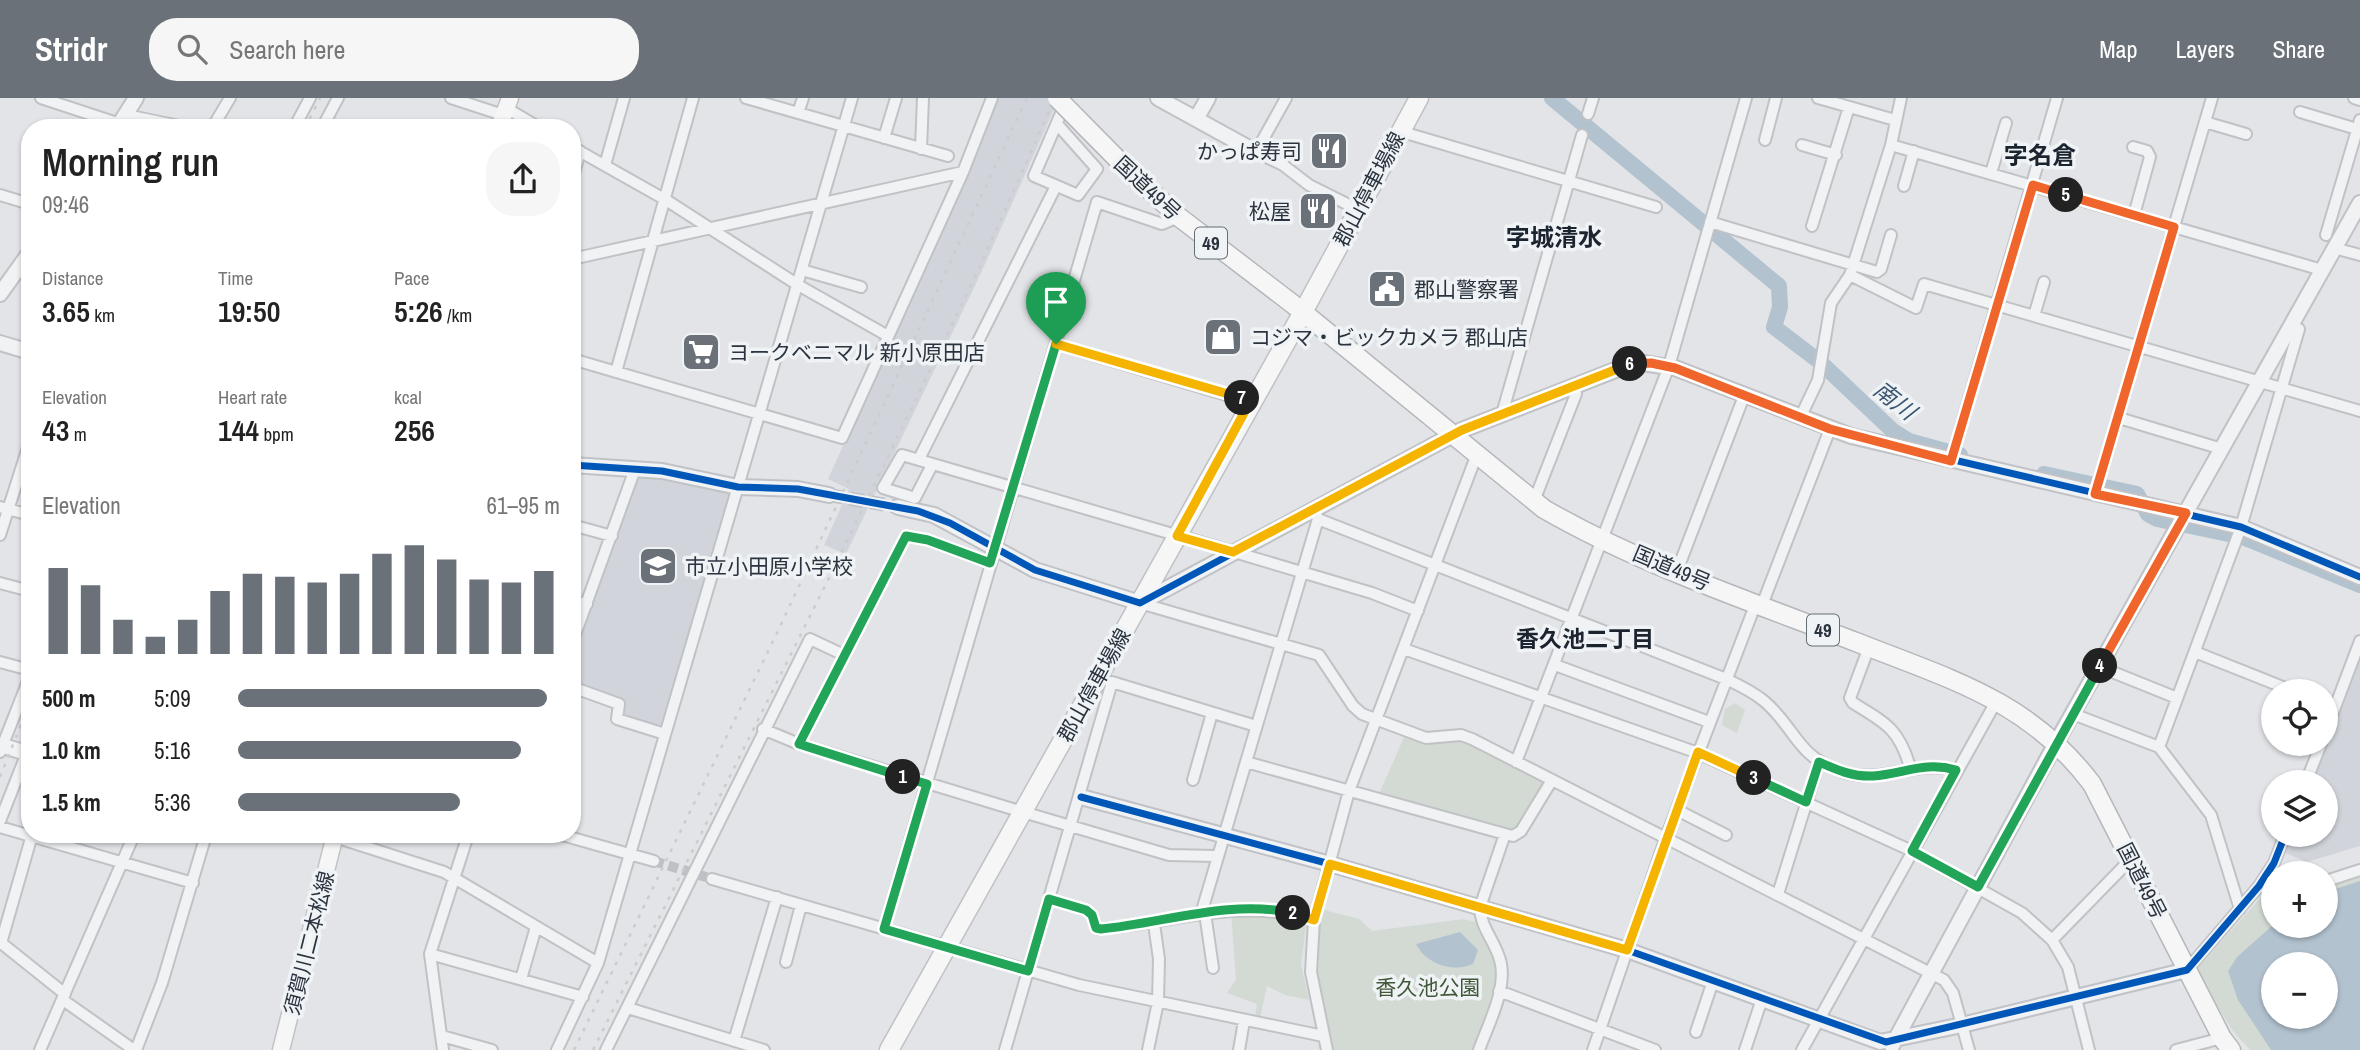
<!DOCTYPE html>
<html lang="en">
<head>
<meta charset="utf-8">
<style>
	:root { --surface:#fff; --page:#f6f6f6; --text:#222; --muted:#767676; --accent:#6a7179 }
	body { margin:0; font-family:"Archivo Narrow","Noto Sans JP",sans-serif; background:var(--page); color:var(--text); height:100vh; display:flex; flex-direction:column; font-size:26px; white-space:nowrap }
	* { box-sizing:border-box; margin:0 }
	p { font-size:23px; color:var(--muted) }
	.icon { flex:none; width:38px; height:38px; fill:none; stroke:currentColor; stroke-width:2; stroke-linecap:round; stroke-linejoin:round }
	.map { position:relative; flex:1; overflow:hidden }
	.panel { position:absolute; left:21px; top:21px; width:560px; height:724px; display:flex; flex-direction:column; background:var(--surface); border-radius:28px; box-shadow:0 2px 5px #0004 }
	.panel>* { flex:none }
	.tools { position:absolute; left:2261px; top:581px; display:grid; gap:14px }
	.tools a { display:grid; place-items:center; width:77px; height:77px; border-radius:50%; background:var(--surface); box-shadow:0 2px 5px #0004; font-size:35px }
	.pin { position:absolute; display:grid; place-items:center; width:60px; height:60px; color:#fff; margin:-72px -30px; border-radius:50% 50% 50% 0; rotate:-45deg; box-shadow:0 0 7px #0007 }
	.pin .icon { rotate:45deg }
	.km { position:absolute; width:35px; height:35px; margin:-18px; border-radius:50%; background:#222; color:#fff; font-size:19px; line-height:35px; text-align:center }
	.round { display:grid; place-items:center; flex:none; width:74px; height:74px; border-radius:28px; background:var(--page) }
	.head { display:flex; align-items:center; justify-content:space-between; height:119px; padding:0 21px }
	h1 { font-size:38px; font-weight:600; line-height:52px }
	.stats { display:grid; grid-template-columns:repeat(3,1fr); gap:10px; height:119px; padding:7px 21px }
	.stats div { display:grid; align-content:center }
	.stats b { font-size:30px; font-weight:600 }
	.stats small { font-size:19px; font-weight:400 }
	.stats p { font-size:19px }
	.chart { height:196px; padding:14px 21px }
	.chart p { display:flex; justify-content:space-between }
	.chart svg { width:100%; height:126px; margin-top:7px; stroke:var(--accent); stroke-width:6 }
	ul { padding:0 21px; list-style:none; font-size:23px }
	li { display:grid; grid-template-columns:112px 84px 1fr; align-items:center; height:52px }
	li i { height:18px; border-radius:9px; background:var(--accent) }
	header { display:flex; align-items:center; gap:42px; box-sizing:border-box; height:98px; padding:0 35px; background:var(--accent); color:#fff }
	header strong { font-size:33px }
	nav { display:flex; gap:38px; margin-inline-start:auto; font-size:24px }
	.search { width:490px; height:63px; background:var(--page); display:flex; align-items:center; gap:18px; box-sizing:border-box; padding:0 24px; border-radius:28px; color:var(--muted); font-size:26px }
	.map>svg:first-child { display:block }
	.built { fill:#d1d4da }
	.green { fill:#d3dad3; fill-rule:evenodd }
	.water { fill:#b2c2cf; fill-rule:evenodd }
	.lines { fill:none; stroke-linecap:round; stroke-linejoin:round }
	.river { stroke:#b2c2cf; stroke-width:16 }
	.minor-tunnel { stroke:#bdc1c5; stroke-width:10; stroke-dasharray:10 5; stroke-linecap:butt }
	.tertiary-tunnel { stroke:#bdc1c5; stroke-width:14; stroke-dasharray:14 7; stroke-linecap:butt }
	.minor-casing { stroke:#c0c2c5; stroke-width:14 }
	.tertiary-casing { stroke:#c0c2c5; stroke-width:18 }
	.secondary-casing { stroke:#c0c2c5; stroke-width:19 }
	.primary-casing { stroke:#bfc1c4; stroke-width:21 }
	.trunk-casing { stroke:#b5b7bb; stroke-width:21 }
	.minor { stroke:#f1f2f4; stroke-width:10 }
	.tertiary { stroke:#f1f2f4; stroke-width:14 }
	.secondary { stroke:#f6f6f6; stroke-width:16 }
	.primary { stroke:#f6f6f6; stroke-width:18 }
	.trunk { stroke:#f6f6f6; stroke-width:18 }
	.rail { stroke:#cbccce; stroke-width:2.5; stroke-dasharray:3.5 7; stroke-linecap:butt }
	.trunk-bridge-casing { stroke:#b5b7bb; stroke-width:21; stroke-linecap:butt }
	.trunk-bridge { stroke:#f6f6f6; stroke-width:18 }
	.cycleway-casing { stroke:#f0f3f6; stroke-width:11 }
	.cycleway { stroke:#0057b8; stroke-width:7 }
	.split-1-casing { stroke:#fff; stroke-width:14 }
	.split-2-casing { stroke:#fff; stroke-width:14 }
	.split-3-casing { stroke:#fff; stroke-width:14 }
	.split-4-casing { stroke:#fff; stroke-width:14 }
	.split-5-casing { stroke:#fff; stroke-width:14 }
	.split-6-casing { stroke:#fff; stroke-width:14 }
	.split-7-casing { stroke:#fff; stroke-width:14 }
	.split-8-casing { stroke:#fff; stroke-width:14 }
	.split-1 { stroke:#22a559; stroke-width:9 }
	.split-2 { stroke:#22a559; stroke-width:9 }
	.split-3 { stroke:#f5b400; stroke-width:9 }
	.split-4 { stroke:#22a559; stroke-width:9 }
	.split-5 { stroke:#f0652b; stroke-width:9 }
	.split-6 { stroke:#f0652b; stroke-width:9 }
	.split-7 { stroke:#f5b400; stroke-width:9 }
	.split-8 { stroke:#f5b400; stroke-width:9 }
	.labels { text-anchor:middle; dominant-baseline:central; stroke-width:7; stroke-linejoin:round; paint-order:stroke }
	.shield { fill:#f0f3f6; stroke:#656d75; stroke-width:2 }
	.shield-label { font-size:19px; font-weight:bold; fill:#2a333e }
	.poi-label { font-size:21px; fill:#2a333e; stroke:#f0f3f6; text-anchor:start }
	.street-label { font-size:21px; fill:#2a333e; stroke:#f0f3f6 }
	.park-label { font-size:21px; fill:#415939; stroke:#f0f3f6 }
	.water-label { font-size:23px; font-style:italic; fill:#38546f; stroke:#f0f3f6 }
	.neighbourhood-label { font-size:23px; font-weight:bold; fill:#1c242f; stroke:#f0f3f6 }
	.quarter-label { font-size:24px; font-weight:bold; fill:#1c242f; stroke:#f0f3f6 }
</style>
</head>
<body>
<header>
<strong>Stridr</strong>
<div class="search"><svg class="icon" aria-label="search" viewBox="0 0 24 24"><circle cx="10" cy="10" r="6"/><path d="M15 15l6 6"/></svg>Search here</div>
<nav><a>Map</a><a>Layers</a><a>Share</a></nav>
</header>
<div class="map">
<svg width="2360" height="952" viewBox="0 0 2360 952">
	<rect width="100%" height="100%" fill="#e2e4e7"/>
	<!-- built -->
	<path class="built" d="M996,0H1059L981,175L846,456L824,447L849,391L828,381L971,64Z
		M643,378L672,380L731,395L665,631L621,618L624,605L572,586V553L579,542L635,383Z
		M2360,557V748L2307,764L2283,754L2290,737H2326V684H2310Z"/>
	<!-- green -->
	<path class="green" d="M1735,605L1745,612L1737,635L1722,627L1725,611Z
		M1405,637L1460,641L1546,683L1518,731L1512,734L1379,696Z
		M2360,777V952H2250L2233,933L2195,873L2264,796H2273V828H2326V787ZM2273,866H2326V919H2273Z
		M1324,812L1359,821L1372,833L1464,821L1478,825L1496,860L1499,879L1476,952H1332C1320,902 1310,863 1324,812Z
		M1231,814L1302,822L1306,828L1301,867L1309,902L1285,897L1267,888L1260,920L1255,919L1257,906L1227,895L1236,881Z"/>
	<!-- water -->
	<path class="water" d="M2360,783V952H2271L2238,902L2228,873L2237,859L2273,827L2326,828V794ZM2273,866H2326V919H2273Z
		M1460,834L1478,852L1473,866C1453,875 1426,866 1416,846Z"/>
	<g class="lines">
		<!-- river -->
		<path class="river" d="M1552,0L1779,188L1780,209L1774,229L1820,264L1893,333L1909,343L1960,357
			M2044,376L2137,396L2148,416L2157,421L2243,439L2360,487"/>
		<!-- minor-tunnel -->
		<path class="minor-tunnel" d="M654,763L712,781"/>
		<!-- tertiary-tunnel -->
		<path class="tertiary-tunnel" d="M829,397L898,409"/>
		<defs>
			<path id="minor" d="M41,0L120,26
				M451,0L503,17
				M746,0L948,58
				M1286,0L1256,54L1283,67L1309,87L1347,106
				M1818,0L1895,22
				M2354,0L2360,2
				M506,10L540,30
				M2300,14L2357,31
				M798,15L803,0
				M1588,16L1593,0
				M126,17L189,30
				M2205,24L2246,36
				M1057,26L1097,71L1078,97L1034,78L1065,6
				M212,30L230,0
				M294,30L310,0
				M322,30L338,0
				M1399,33L1656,109
				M884,40L896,0
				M1765,42L1776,0
				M1802,47L1836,57
				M1891,47L2322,172
				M572,49L666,102L798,187L888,238
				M2133,49L2147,53L2150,59L2134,117
				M921,51L923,0
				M605,67L624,0
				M1991,75L2006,25
				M572,83L580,53
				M1904,88L1914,53
				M0,97L30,106
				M1710,124L1877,174L1881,171L1891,137
				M1812,128L1849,9
				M2326,137L2360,22
				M2334,150L2360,157
				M572,161L963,74
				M802,172L861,189
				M1850,177L1916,210L1924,186L2360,313
				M2034,218L2044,184
				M1056,246L1250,304
				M572,261L842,340L963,74L992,0
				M616,274L693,0
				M1502,316L1582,37
				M1800,320L1818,282L1831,205L1850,177L1891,47L1901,0
				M2119,320L2222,351
				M919,361L1056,88
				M1951,363L2057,0
				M932,367L915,400L883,390L902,357L1169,435
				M2095,396L2212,0
				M1534,403L1576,296L1575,286
				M0,409L30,417
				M1318,421L1726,581C1739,587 1753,594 1764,603C1797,631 1795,658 1843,674C1880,687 1916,661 1956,672
				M572,427L612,438
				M0,437L30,343
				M1177,437L1372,495L1418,513
				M1677,473L1744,298
				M0,485L30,493
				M572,503L587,506
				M1140,505L1319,557L1353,608L1362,616L1426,640L1461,637L1472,641L1944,882L1953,895L1969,952
				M1762,507L1830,331
				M572,545L635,371
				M1869,549L1850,600L1853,605C1886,625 1899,631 1910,669
				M1404,551L1698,655L1912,753L2022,815L2052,842L2068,869L2089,952
				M2195,554L2293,593
				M0,564L30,572
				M1555,567L1709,624
				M2100,569L2177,600
				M572,589L619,606L617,621L665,636
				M2073,616L2159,649L2211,717L2240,811
				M763,631L799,646L1016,712
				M2326,633L2360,543
				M799,646L906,438L928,442L990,465
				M2159,649L2241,429L2299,231
				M0,654L30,578
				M1246,664L1505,736L1480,809C1480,830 1497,845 1501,866C1506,893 1488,927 1479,952
				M1516,664L1669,268L1746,0
				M1193,682L1212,615
				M2306,684L2321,646
				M1677,712L1726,737
				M1023,714L1169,757L1216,758
				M0,723L30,647
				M0,729L193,785
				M1505,736L1513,738L1521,733L1552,682
				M562,737L654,763
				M335,739L444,774L598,865
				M712,781L1079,887L1323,938
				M2326,783L2360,772
				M2259,788L2273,791
				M1778,796L1819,664
				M1049,801L1086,812L1092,817L1096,830L1101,831C1176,824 1239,799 1314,822
				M1205,815L1213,870
				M1201,816L1318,421L1316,416
				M884,831L1097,104L1162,126L1179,119
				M2052,842L2131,761
				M0,844L65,896
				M1,845L32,737
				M430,856L583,899
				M786,864L801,807
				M2187,872L2259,788L2274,765L2285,737
				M521,881L536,829
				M1499,893L1655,952
				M63,902L134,952
				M628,910L764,952
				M1696,934L1713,883
				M442,938L492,952
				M734,943L777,799
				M40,952L134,737
				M136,952L162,885L206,737
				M443,952L430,856L468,737
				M557,952L598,865L852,0
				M606,952L810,541L844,557
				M1005,952L1112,584L1256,628
				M1148,952L1158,904L1159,861L1154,826
				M1239,952L1244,923
				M1327,952L1311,874L1314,822L1349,693L1477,356
				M1593,952L1665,742L1756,505
				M1745,952L1762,901
				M1802,952L1997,602
				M2176,952L2222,940"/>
			<path id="tertiary" d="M1158,0L1256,54
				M1196,21L1208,0
				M117,30L136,0
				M0,196L30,154
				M0,245L30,254
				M572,367L662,373L738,389L798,391L829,397
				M898,409L934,417L1035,472L1140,505L1462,332L1636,264L1675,270L1851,338L2241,429L2360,479
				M0,647L30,656
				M1081,699L1330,766L1627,852L1880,944L1962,927L2187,872
				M1892,948L2056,645L2360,105"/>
			<path id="secondary" d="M499,30L510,0
				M281,952L335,737"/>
			<path id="primary" d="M889,952L1303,214L1419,0"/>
			<path id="trunk" d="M1133,77L1179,119L1294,207L1544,411C1641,467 1752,504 1856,544C1949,581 2029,602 2092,686L2222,940L2231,952"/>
		</defs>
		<!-- minor casing -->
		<use href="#minor" class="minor-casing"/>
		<!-- tertiary casing -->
		<use href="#tertiary" class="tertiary-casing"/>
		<!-- secondary casing -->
		<use href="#secondary" class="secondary-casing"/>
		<!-- primary casing -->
		<use href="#primary" class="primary-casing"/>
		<!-- trunk casing -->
		<use href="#trunk" class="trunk-casing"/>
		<!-- minor -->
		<use href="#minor" class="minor"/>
		<!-- tertiary -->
		<use href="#tertiary" class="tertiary"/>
		<!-- secondary -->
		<use href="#secondary" class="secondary"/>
		<!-- primary -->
		<use href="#primary" class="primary"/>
		<!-- trunk -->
		<use href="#trunk" class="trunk"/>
		<!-- rail -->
		<path class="rail" d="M305,30L320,0
			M0,679L30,604
			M574,952L777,535L1027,0
			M593,952L834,470L977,175L1055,0"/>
		<defs>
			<path id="trunk-bridge" d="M1057,0L1133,77"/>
		</defs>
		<!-- trunk-bridge casing -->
		<use href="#trunk-bridge" class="trunk-bridge-casing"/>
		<!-- trunk-bridge -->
		<use href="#trunk-bridge" class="trunk-bridge"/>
		<defs>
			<path id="cycleway" d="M572,367L662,373L738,389L798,391L918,413L950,425L1035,472L1140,505L1462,332L1636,264L1675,270L1851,338L2241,429L2360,479
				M1081,699L1330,766L1627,852L1886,944L2187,872L2259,788L2274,765L2285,737"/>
		</defs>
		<!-- cycleway casing -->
		<use href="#cycleway" class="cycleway-casing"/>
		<!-- cycleway -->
		<use href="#cycleway" class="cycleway"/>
	</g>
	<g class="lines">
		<defs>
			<path id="split-1" d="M903,679L799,646L906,438L928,442L990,465L1056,246"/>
			<path id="split-2" d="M903,679L927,686L884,831L1028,873L1049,801L1086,812L1092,817L1096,830L1101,831C1164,825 1230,801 1293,815"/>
			<path id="split-3" d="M1293,815L1314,822L1330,766L1627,852L1698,654L1754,680"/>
			<path id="split-4" d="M1754,680L1806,704L1819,664C1837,672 1853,679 1873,678C1903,676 1924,663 1956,672L1912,753L1978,789L2100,568"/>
			<path id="split-5" d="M2066,97L2174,129L2095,396L2186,415L2100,568"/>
			<path id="split-6" d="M1630,266L1651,265L1675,270L1830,331L1951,363L2033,87L2066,97"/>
			<path id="split-7" d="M1242,300L1250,304L1177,438L1233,454L1462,332L1630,266"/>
			<path id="split-8" d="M1056,246L1242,300"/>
		</defs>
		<!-- split-1 casing -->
		<use href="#split-1" class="split-1-casing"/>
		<!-- split-2 casing -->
		<use href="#split-2" class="split-2-casing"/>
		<!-- split-3 casing -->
		<use href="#split-3" class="split-3-casing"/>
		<!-- split-4 casing -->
		<use href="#split-4" class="split-4-casing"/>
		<!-- split-5 casing -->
		<use href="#split-5" class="split-5-casing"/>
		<!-- split-6 casing -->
		<use href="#split-6" class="split-6-casing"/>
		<!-- split-7 casing -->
		<use href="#split-7" class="split-7-casing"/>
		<!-- split-8 casing -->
		<use href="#split-8" class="split-8-casing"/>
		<!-- split-1 -->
		<use href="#split-1" class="split-1"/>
		<!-- split-2 -->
		<use href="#split-2" class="split-2"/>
		<!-- split-3 -->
		<use href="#split-3" class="split-3"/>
		<!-- split-4 -->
		<use href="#split-4" class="split-4"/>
		<!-- split-5 -->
		<use href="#split-5" class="split-5"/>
		<!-- split-6 -->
		<use href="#split-6" class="split-6"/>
		<!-- split-7 -->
		<use href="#split-7" class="split-7"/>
		<!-- split-8 -->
		<use href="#split-8" class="split-8"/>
	</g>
	<!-- icons -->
	<defs>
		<symbol id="restaurant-square" viewBox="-11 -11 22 22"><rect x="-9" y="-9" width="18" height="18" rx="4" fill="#6a7179" stroke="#f0f3f6"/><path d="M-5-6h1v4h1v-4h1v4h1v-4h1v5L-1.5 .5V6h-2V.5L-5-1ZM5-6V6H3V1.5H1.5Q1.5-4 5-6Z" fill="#fff"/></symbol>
		<symbol id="civic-square" viewBox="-11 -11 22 22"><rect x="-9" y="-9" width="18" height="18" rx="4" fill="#6a7179" stroke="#f0f3f6"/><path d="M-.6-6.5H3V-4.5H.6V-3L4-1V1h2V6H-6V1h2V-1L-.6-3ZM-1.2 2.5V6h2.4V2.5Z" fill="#fff"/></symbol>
		<symbol id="shop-square" viewBox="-11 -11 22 22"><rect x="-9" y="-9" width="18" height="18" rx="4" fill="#6a7179" stroke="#f0f3f6"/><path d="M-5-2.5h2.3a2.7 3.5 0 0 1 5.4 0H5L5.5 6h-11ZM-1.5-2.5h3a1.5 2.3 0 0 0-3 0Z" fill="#fff"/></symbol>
		<symbol id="supermarket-square" viewBox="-11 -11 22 22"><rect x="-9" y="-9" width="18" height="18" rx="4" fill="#6a7179" stroke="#f0f3f6"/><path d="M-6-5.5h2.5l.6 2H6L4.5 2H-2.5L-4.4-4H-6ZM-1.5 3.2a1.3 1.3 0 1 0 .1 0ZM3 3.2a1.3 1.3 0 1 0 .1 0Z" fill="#fff"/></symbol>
		<symbol id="school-square" viewBox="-11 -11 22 22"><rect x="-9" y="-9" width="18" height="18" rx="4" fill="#6a7179" stroke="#f0f3f6"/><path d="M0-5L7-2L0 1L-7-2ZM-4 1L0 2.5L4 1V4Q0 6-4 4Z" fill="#fff"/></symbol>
	</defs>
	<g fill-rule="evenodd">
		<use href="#restaurant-square" x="1307" y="31" width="44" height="44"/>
		<use href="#restaurant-square" x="1296" y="91" width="44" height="44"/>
		<use href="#civic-square" x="1365" y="169" width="44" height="44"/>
		<use href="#shop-square" x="1201" y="217" width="44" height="44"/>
		<use href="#supermarket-square" x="679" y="232" width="44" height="44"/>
		<use href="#school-square" x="636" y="446" width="44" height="44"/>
	</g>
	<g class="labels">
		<!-- shield labels -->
		<g class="shield">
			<rect x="1195" y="129.5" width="32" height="31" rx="5"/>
			<rect x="1807" y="516.5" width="32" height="31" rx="5"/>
		</g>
		<g class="shield-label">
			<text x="1211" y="145">49</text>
			<text x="1823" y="532">49</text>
		</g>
		<!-- poi labels -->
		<g class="poi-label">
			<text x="1302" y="53" text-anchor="end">かっぱ寿司</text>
			<text x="1291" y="113" text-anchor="end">松屋</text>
			<text x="1414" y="191">郡山警察署</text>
			<text x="1250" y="239">コジマ・ビックカメラ 郡山店</text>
			<text x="728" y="254">ヨークベニマル 新小原田店</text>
			<text x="685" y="468">市立小田原小学校</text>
		</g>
		<!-- street labels -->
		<g class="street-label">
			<text transform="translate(1148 90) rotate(43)">国道49号</text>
			<text transform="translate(1369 91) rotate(-62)">郡山停車場線</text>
			<text transform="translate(1672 470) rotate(23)">国道49号</text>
			<text transform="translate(1094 587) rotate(-61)">郡山停車場線</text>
			<text transform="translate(2142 783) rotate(63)">国道49号</text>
			<text transform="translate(309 845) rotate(-76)">須賀川二本松線</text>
		</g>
		<!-- park labels -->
		<g class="park-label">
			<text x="1428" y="889">香久池公園</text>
		</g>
		<!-- water labels -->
		<g class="water-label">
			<text transform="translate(1895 302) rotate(38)">南川</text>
		</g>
		<!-- neighbourhood labels -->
		<g class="neighbourhood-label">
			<text x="1585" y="540">香久池二丁目</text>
		</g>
		<!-- quarter labels -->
		<g class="quarter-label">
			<text x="2040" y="57">字名倉</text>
			<text x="1554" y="139">字城清水</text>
		</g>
	</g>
</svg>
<div class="tools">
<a><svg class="icon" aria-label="locate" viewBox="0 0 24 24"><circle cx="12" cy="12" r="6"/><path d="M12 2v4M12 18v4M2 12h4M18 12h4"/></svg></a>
<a><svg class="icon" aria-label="layers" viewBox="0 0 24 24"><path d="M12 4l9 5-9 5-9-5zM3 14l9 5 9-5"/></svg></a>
<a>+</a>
<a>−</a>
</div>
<div class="pin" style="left:1056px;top:246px;background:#1e9e55"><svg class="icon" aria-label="arrive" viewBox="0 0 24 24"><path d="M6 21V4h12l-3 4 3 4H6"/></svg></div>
<b class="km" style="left:903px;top:679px">1</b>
<b class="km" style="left:1293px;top:815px">2</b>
<b class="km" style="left:1754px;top:680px">3</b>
<b class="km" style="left:2100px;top:568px">4</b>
<b class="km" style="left:2066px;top:97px">5</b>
<b class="km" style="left:1630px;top:266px">6</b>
<b class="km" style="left:1242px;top:300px">7</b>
<section class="panel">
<div class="head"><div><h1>Morning run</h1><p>09:46</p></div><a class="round"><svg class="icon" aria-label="share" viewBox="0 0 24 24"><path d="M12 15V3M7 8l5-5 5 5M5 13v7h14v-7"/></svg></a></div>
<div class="stats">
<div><p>Distance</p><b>3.65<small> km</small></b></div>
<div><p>Time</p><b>19:50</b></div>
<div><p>Pace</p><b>5:26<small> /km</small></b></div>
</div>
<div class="stats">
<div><p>Elevation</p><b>43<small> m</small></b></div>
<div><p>Heart rate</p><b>144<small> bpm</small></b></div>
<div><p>kcal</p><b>256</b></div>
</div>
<div class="chart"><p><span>Elevation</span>61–95 m</p>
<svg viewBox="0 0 160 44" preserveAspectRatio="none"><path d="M5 44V14M15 44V20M25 44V32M35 44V38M45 44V32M55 44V22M65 44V16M75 44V17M85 44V19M95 44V16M105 44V9M115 44V6M125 44V11M135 44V18M145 44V19M155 44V15"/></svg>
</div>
<ul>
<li><b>500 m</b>5:09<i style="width:96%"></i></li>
<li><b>1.0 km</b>5:16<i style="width:88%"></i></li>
<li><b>1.5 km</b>5:36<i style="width:69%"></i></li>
</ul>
</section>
</div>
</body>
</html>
